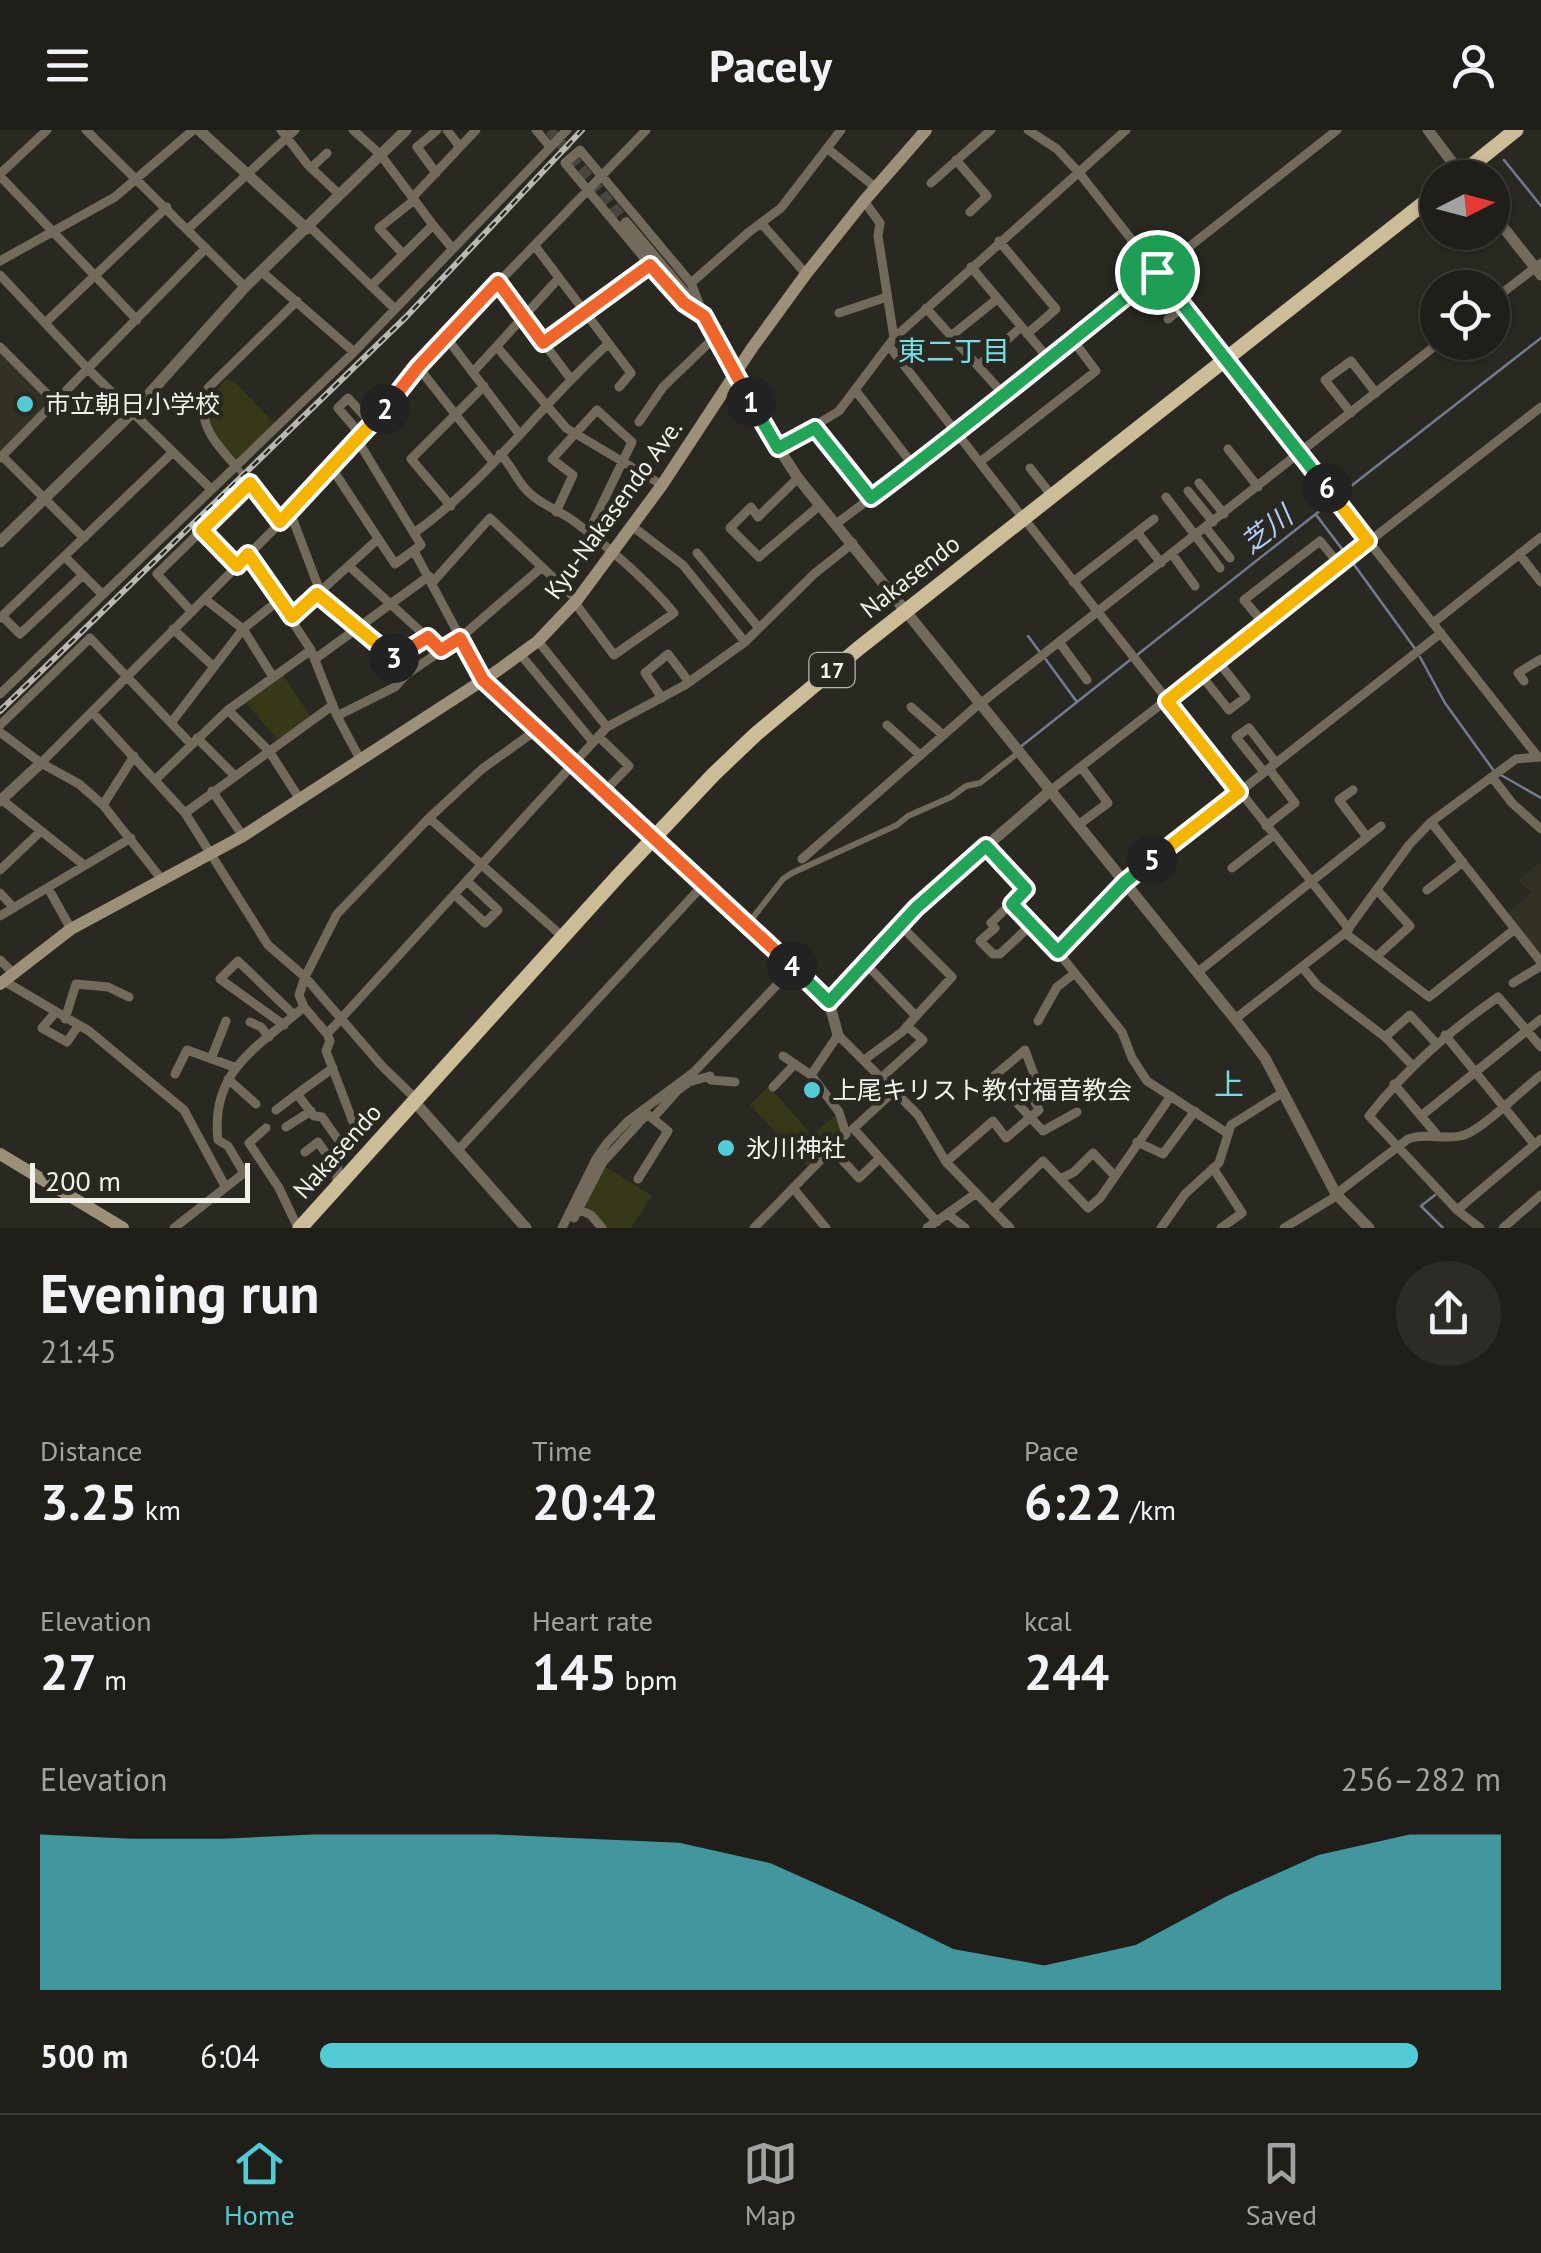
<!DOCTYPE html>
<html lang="en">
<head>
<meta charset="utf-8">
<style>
	:root { --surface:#1f1e19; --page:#2c2b26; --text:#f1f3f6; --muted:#a1a2a2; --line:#3c3c38; --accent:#52cbd7 }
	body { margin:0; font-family:"PT Sans","Noto Sans JP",sans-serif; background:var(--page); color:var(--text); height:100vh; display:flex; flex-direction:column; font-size:38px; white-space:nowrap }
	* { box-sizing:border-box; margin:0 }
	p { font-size:32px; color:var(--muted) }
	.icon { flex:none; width:55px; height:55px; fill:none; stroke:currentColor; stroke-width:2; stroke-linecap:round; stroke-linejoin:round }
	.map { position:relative; height:1098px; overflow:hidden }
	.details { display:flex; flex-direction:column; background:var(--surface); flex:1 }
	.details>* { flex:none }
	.needle { width:65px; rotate:84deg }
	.tools { position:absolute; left:1420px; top:30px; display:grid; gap:20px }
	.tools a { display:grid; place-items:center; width:90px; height:90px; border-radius:50%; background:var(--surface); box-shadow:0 2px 8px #0004,0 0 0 2px var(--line); font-size:50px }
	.scale { position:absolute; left:30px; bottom:25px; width:220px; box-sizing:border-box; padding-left:10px; border:5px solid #f2f2ed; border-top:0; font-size:28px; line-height:35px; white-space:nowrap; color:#f2f2ed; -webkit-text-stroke:8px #292821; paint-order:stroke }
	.pin { position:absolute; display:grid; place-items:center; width:85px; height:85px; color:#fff; margin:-42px; border:5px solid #fff; border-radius:50%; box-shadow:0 2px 10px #0007 }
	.km { position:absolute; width:50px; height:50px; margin:-25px; border-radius:50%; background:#222; color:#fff; font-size:28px; line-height:50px; text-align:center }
	.round { display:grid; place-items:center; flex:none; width:105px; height:105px; border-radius:52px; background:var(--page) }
	.headline { display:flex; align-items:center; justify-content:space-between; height:170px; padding:0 40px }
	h1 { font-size:55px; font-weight:800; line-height:75px }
	.metrics { display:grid; grid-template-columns:repeat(3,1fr); gap:15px; height:170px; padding:10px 40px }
	.metrics div { display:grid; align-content:center }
	.metrics b { font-size:50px; font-weight:800 }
	.metrics small { font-size:28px; font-weight:400 }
	.metrics p { font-size:28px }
	.chart { height:280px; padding:20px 40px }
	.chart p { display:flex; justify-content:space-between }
	.chart svg { width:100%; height:180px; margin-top:10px; fill:var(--accent); opacity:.7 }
	ul { padding:0 40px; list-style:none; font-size:32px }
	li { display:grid; grid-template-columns:160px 120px 1fr; align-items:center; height:75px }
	li i { height:25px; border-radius:12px; background:var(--accent) }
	header { display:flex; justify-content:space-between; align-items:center; height:130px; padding:0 40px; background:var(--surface); font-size:45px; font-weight:800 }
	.tabs { display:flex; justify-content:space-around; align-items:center; height:140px; border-top:2px solid var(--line); background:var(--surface); font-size:28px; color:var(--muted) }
	.tabs a { display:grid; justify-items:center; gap:5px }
	.tabs .selected { color:var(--accent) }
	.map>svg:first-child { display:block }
	.built { fill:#333124 }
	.green { fill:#363817 }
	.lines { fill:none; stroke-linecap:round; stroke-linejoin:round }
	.stream { stroke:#707c90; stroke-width:2.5 }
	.tertiary-tunnel { stroke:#474640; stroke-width:11; stroke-dasharray:11 5.5; stroke-linecap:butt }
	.pedestrian { stroke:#726b5b; stroke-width:6 }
	.minor { stroke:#726b5b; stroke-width:9 }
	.tertiary { stroke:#726b5b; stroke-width:11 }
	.secondary { stroke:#9c9178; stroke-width:12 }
	.trunk { stroke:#ccbc97; stroke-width:15 }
	.rail-casing { stroke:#b9b8b3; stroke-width:6 }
	.rail { stroke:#292821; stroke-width:2.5; stroke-dasharray:8; stroke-linecap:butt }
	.split-1-casing { stroke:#fff; stroke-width:20 }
	.split-2-casing { stroke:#fff; stroke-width:20 }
	.split-3-casing { stroke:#fff; stroke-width:20 }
	.split-4-casing { stroke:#fff; stroke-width:20 }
	.split-5-casing { stroke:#fff; stroke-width:20 }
	.split-6-casing { stroke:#fff; stroke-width:20 }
	.split-7-casing { stroke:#fff; stroke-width:20 }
	.split-1 { stroke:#22a559; stroke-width:12 }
	.split-2 { stroke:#f0652b; stroke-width:12 }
	.split-3 { stroke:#f5b400; stroke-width:12 }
	.split-4 { stroke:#f0652b; stroke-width:12 }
	.split-5 { stroke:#22a559; stroke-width:12 }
	.split-6 { stroke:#f5b400; stroke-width:12 }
	.split-7 { stroke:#22a559; stroke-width:12 }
	.poi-dot { fill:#52cbd7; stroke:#292821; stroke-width:4 }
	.labels { text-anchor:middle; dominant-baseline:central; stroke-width:9; stroke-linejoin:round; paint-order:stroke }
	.shield { fill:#292821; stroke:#b6b5b0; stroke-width:2.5 }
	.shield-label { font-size:22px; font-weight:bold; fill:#f2f2ed }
	.poi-label { font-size:25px; fill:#f2f2ed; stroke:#292821; text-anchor:start }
	.street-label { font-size:25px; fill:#f2f2ed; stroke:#292821 }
	.neighbourhood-label { font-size:28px; fill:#74dfe9; stroke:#292821 }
	.water-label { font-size:28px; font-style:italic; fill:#b2ccf9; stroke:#292821 }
	.quarter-label { font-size:30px; fill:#74dfe9; stroke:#292821 }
</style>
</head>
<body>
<header><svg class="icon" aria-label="menu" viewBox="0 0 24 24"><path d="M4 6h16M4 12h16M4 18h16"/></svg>Pacely<svg class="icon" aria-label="person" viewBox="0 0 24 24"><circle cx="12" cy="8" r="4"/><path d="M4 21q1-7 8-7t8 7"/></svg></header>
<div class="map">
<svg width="1541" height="1098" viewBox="0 0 1541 1098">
	<rect width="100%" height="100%" fill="#292821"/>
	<!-- built -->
	<path class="built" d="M0,223L49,272L0,324Z
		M1541,732V832L1505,786L1531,763L1518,750Z"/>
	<!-- green -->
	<path class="green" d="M227,249L234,251L274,293L237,329C208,301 193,280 227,249Z
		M281,542L310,586L278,610L243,570Z
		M769,956L812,1005L839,982L846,1002L811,1040L750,975Z
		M606,1037L652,1066L631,1098H604L585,1076Z"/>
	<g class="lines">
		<!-- stream -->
		<path class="stream" d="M1504,30L1541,76
			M1337,367L1541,208
			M1317,386L1345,423
			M1350,429L1416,520
			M1028,506L1039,521
			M1137,525L1331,372
			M1044,527L1077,572
			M1420,527L1445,573L1494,641
			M1019,618L1130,530
			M1501,645L1541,668
			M1435,1065L1421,1076L1443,1098"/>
		<!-- tertiary-tunnel -->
		<path class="tertiary-tunnel" d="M550,0L626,93"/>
		<!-- pedestrian -->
		<path class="pedestrian" d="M235,335L250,353
			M747,795L783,749L792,743L897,695L908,686L951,667L966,656L980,653L1018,623"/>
		<!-- minor -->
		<path class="minor" d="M86,0L245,157
			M281,0L308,35L340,65
			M353,0L380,24L433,95
			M447,0L460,17
			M536,0L550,17
			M1028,0L1057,19L1080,44L1538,627
			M828,19L875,57
			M580,20L691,153L704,186L684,173L650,135L565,33Z
			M956,30L987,66L970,82
			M311,38L327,23
			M436,43L417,17L437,0
			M0,44L47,0
			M0,46L137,190
			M931,53L991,0
			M412,68L476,0
			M864,71L880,93L878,106L894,208
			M762,94L806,144
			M309,96L395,179
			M188,99L295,0
			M999,111L1056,179L1027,204
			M535,116L631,243L619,257
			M403,124L379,98L413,71
			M0,131L115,67L193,0
			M971,137L1048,228
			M262,142L354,222
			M0,145L89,240L211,359
			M498,152L570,248
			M691,153L749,102L781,78L841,0
			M371,156L433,95L453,119
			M1492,171L1541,133
			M926,178L1004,265
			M839,183L887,167
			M1168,189L1184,176
			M45,193L167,77
			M951,206L997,169
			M446,207L520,305
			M543,213L650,135
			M889,216L1023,388
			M0,217L56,273
			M497,217L566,298L662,355
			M978,236L1021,197
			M418,237L493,332
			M473,242L559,148
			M856,261L913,335
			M1351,283L1325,250L1351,231L1376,263
			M639,292L663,257L716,206
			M815,298L871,367
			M362,306L338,278L348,268L372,294
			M778,318L839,281L894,208L1126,0
			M1228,319L1258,357
			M500,324C511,335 514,345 523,356C536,373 559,380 575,392C612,420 645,448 674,483L614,525L575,473
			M2,326L84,408
			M0,328L206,118
			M980,332L1096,241L1072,209
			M235,335C214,312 194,290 208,258L297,171
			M331,337L395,434L421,415L358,311
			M1030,338L1052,366
			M798,348L758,387L751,377L730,398L759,427L820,375
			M1199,353L1224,384
			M1188,361L1213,392
			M1166,367L1220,438
			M451,376L411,329L484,256
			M290,382L320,461
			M556,382L573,345L552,329L597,280L632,312L588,403
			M836,394L957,303L978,281L990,278L1027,245L1337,0
			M1029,395L1349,799
			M632,396L683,435L745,512
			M1206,398L1230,428
			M202,400L237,436
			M1137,402L1161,433
			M414,403C488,351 541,274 608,214
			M414,421L483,550
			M697,423L759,498
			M248,424L311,520L337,586L360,629
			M1172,424L1195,456
			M1519,424L1541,452
			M65,427L102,464
			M350,437L441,520
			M1073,452L1154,389
			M432,453L490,388L577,470
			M317,465L407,544
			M205,469L243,499L273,547
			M192,482L157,444L250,353L281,393
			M2,486L20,504L83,445
			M292,487L377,410
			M0,488L173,322
			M1433,493L1541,407
			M1264,494L1244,470L1320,411L1339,434
			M173,499L213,536
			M538,511L607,597
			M1059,512L1087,550
			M520,524L593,612
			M315,529L429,446
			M392,529L428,507
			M1200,544L1229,580L1246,567L1217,530
			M1524,551L1518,543L1541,529
			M0,564L354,222L567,0
			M662,568L645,543L668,524L689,552
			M980,574L1440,212
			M911,577L943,605
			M228,580L269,621L299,668
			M92,582L185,683L268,815L305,847L382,936L417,970
			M337,586L395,557L407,544L460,508L542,437
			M171,593L243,499L279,470
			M0,595L90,508L191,614
			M887,595L920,625
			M0,602L41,633L79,654L103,675L163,751
			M599,607L629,636L602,664
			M197,608L234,645
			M41,633L279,394L358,311L435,218L646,0
			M1264,642L1236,607L1249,598L1276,633
			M1492,647L1512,673L1541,699
			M156,649L228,580L311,520
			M1353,660L1339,670L1367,707
			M212,661L243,706
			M1050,661L1541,277
			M1,669L84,735
			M103,675L134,626
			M185,683L333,575
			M429,688L563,807
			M1431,692L1541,832
			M1078,695L1108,673L1081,637
			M1266,696L1295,673L1269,639
			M986,717L1026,759L991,793L995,798L980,811L993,824H1000L1031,795
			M802,729L980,573
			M1232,738L1274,705
			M0,740L40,702
			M48,758L71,799
			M1427,760L1463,732
			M0,763L14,778
			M455,765L485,793L498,780L467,751
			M1012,774L1058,822L1122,902L1132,928L1147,951L1227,1003
			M0,786L131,708
			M899,794L952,847L916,886
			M1345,803L1429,867L1515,799
			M1058,822L1125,752L1441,503
			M1376,827L1410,796L1377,760
			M0,830L13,843
			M1302,837L1317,855L1385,907L1412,935
			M1198,842L1381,696
			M4,851L89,901L184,980L225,1056
			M1513,853L1541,836
			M55,883L42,898L67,912L78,896
			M65,889L76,854L108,857L129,867
			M1235,889L1345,803L1409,715L1431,692L1516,629L1541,627
			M1038,891L1057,857L1075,843
			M250,892L261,897L269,907
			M284,895L220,849L238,831L294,885
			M327,904L304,877L299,865L305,847L337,784L429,688L482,639L535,601
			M1445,905L1534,1014
			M1385,907L1410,885L1436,913
			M783,926L811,945
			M211,929L226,891
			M864,930L902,902L916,886L864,832
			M333,938L297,964L314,986L322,987L344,1018
			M175,944L187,920L234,937
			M881,948L923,910L907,896
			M228,949L256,974
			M1394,954L1437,1005
			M773,957L795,934
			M276,980L297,964
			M1421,986L1541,889
			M653,988L677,961L689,952L710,946L711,950L735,952
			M286,997L311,981
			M266,998L249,1013L279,1058L298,1098
			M853,999L894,961
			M854,999L937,1092
			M1137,1012L1163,1024L1195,981
			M832,1019L859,1048L880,1028
			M458,1020L704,754
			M305,1022L318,1012L337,1039
			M946,1032L993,991L1006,1008L1039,980L1032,966L1040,961L1025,920L993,947L1043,1001L1077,982
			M1213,1038L1242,1083L1221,1098
			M1060,1049L1074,1042L1093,1023L1114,1045
			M336,1058L339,1024L356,1000L326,921L330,911L327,904L607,597L685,555L745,512L814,444L853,413
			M793,1058L826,1098
			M1336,1064L1408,1009C1427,1002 1445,1011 1464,1005C1482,1000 1524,958 1541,945
			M578,1079L591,1085L602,1098
			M992,1080L1043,1031L1088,1078L1100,1068L1171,966
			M1457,1080L1541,1009
			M949,1085L965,1098
			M574,1088L603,1032L647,984L668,1001L638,1049
			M174,1098L244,1043L228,1016L218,1010C210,940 258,917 304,877
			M562,1098L596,1029L607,1013L628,991L694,942L793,838
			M754,1098L846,1004L839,982L811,945L838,905L918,985L946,1032L1010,1098
			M927,1098L975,1064
			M1161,1098L1185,1064L1219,1033L1231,995L1282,963
			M1284,1098L1338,1065
			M1480,1098L1457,1080L1369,986C1407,938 1448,902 1498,867L1541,917
			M1503,1098L1541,1065"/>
		<!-- tertiary -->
		<path class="tertiary" d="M199,0L307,99
			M1428,0L1464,48
			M1492,83L1541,145
			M626,93L704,186L759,288L798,348L1235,889L1265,928L1336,1064L1369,1098
			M0,412L132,283L245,157L406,0
			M483,550L829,872L838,905
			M0,671L41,633
			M829,872L916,777L1050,661
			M420,978L526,1098"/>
		<!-- secondary -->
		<path class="secondary" d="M0,854L71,799L243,706L497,541L538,511L577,470L662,355L752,218L806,144L864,71L926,0
			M0,1024L123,1098"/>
		<!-- trunk -->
		<path class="trunk" d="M1456,48L1516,0
			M300,1098L618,746L713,645L756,604L859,518L1438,62"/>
		<defs>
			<path id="rail" d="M0,581L406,187L582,0"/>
		</defs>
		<!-- rail casing -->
		<use href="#rail" class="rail-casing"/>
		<!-- rail -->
		<use href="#rail" class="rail"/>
	</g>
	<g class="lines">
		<defs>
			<path id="split-1" d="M751,272L778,318L815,298L871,368C969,295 1060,219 1157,142"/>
			<path id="split-2" d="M385,279L418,237L498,152L543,213L650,135L684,173L704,186L751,272"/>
			<path id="split-3" d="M385,279L280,392L250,353L202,400L237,436L248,424L292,487L317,464L394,528"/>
			<path id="split-4" d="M394,528L428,507L441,520L460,508L483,550L792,836"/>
			<path id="split-5" d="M792,836L829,872L916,778L986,716L1026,759L1012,774L1058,822L1125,752L1152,730"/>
			<path id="split-6" d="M1152,730L1239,662L1167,571L1368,411L1327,358"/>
			<path id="split-7" d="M1157,142L1327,358"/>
		</defs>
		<!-- split-1 casing -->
		<use href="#split-1" class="split-1-casing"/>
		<!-- split-2 casing -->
		<use href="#split-2" class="split-2-casing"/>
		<!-- split-3 casing -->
		<use href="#split-3" class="split-3-casing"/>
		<!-- split-4 casing -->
		<use href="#split-4" class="split-4-casing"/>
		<!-- split-5 casing -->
		<use href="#split-5" class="split-5-casing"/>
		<!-- split-6 casing -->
		<use href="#split-6" class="split-6-casing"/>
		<!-- split-7 casing -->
		<use href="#split-7" class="split-7-casing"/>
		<!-- split-1 -->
		<use href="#split-1" class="split-1"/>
		<!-- split-2 -->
		<use href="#split-2" class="split-2"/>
		<!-- split-3 -->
		<use href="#split-3" class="split-3"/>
		<!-- split-4 -->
		<use href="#split-4" class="split-4"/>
		<!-- split-5 -->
		<use href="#split-5" class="split-5"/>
		<!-- split-6 -->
		<use href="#split-6" class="split-6"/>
		<!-- split-7 -->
		<use href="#split-7" class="split-7"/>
	</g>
	<!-- markers -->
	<g class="poi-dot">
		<circle cx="25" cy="274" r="10"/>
		<circle cx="812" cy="960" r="10"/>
		<circle cx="726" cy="1018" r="10"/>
	</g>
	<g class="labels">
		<!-- shield labels -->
		<rect class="shield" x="809.5" y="523" width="45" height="34" rx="8"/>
		<g class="shield-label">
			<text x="832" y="540">17</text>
		</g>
		<!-- poi labels -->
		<g class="poi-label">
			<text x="45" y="274">市立朝日小学校</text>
			<text x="832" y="960">上尾キリスト教付福音教会</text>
			<text x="746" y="1018">氷川神社</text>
		</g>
		<!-- street labels -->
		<g class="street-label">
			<text transform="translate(613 379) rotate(-54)">Kyu-Nakasendo Ave.</text>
			<text transform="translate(910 446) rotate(-38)">Nakasendo</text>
			<text transform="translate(337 1021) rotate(-48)">Nakasendo</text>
		</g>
		<!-- neighbourhood labels -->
		<g class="neighbourhood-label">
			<text x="954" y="220">東二丁目</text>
		</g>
		<!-- water labels -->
		<g class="water-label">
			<text transform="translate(1266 399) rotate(-38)">芝川</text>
		</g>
		<!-- quarter labels -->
		<g class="quarter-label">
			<text x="1229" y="953">上</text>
		</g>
	</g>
</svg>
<div class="tools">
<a><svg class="needle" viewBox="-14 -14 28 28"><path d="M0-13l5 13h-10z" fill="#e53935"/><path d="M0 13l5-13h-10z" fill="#a1a2a2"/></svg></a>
<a><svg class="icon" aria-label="locate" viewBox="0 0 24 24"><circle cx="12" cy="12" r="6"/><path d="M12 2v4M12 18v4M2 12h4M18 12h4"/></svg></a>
</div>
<div class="scale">200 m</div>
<div class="pin" style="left:1157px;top:142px;background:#1e9e55"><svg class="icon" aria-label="arrive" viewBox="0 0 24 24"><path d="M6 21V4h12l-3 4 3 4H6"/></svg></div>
<b class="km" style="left:751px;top:272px">1</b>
<b class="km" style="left:385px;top:279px">2</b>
<b class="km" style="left:394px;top:528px">3</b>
<b class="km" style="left:792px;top:836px">4</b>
<b class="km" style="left:1152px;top:730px">5</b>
<b class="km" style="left:1327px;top:358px">6</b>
</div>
<section class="details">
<div class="headline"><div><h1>Evening run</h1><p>21:45</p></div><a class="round"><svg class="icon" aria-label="share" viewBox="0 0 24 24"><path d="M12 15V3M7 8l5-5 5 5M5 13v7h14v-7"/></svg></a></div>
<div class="metrics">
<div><p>Distance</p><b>3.25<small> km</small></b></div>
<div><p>Time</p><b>20:42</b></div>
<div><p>Pace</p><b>6:22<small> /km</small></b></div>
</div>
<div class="metrics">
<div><p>Elevation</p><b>27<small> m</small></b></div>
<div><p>Heart rate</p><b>145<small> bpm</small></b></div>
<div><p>kcal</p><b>244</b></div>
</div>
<div class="chart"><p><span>Elevation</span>256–282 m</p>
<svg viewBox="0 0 160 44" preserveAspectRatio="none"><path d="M0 44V6L10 7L20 7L30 6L40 6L50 6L60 7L70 8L80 13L90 23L100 34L110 38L120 33L130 21L140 11L150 6L160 6V44z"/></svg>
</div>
<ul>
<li><b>500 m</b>6:04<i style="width:93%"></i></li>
</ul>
</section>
<nav class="tabs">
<a class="selected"><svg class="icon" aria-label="home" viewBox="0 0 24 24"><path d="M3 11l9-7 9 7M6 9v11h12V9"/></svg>Home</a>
<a><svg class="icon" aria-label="map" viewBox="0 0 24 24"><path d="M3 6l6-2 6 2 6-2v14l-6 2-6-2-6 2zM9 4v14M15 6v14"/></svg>Map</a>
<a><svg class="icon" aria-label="saved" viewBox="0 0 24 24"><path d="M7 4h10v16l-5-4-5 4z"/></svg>Saved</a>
</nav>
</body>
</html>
